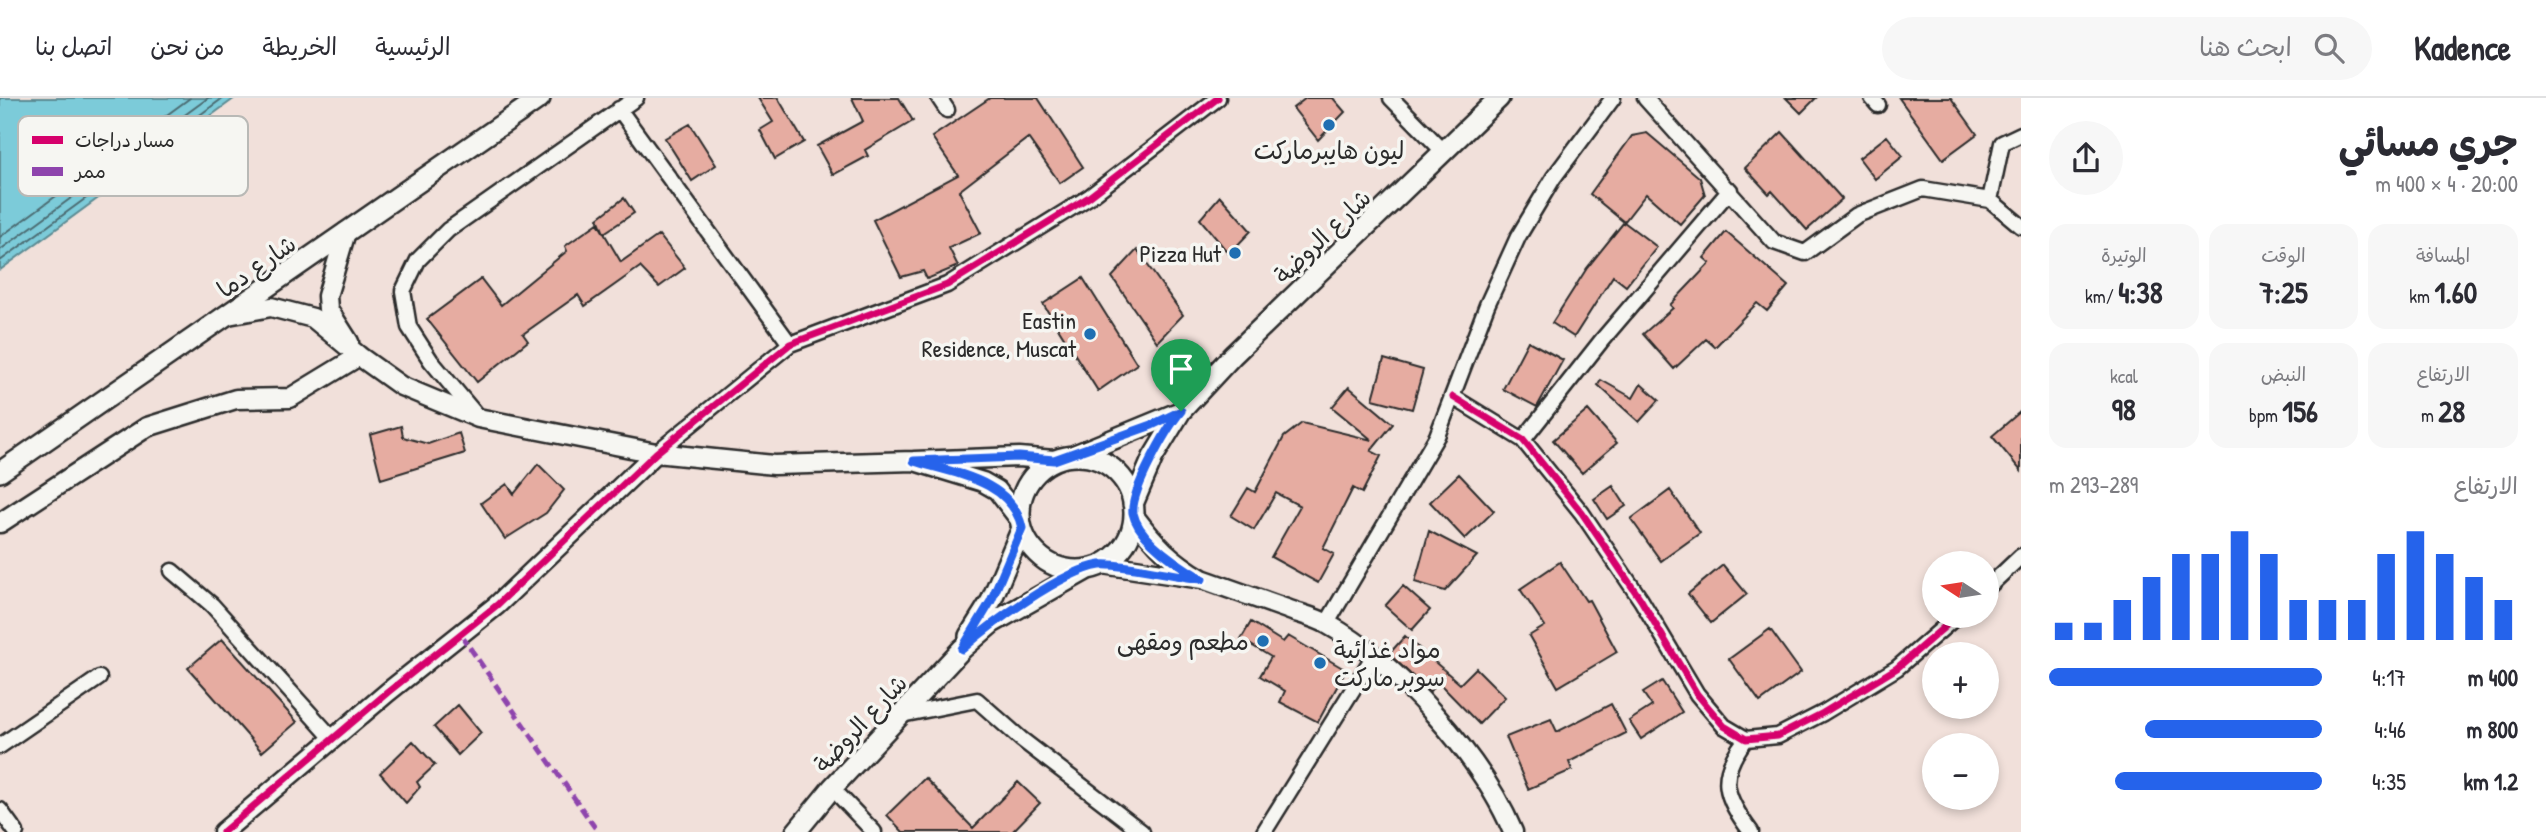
<!DOCTYPE html>
<html lang="ar">
<head>
<meta charset="utf-8">
<style>
	:root { --surface:#fff; --page:#f7f7f7; --text:#2b2b33; --muted:#7c7c81; --line:#e1e1e2; --accent:#2563eb }
	body { margin:0; font-family:"Patrick Hand","Playpen Sans Arabic",sans-serif; background:var(--page); color:var(--text); direction:rtl; height:100vh; display:flex; flex-direction:column; font-size:26px; white-space:nowrap }
	* { box-sizing:border-box; margin:0 }
	p { font-size:23px; color:var(--muted) }
	.icon { flex:none; width:38px; height:38px; fill:none; stroke:currentColor; stroke-width:2; stroke-linecap:round; stroke-linejoin:round }
	.map { position:relative; flex:1; overflow:hidden; direction:ltr }
	.drawer { display:flex; flex-direction:column; background:var(--surface); width:525px }
	.drawer>* { flex:none }
	.needle { width:46px; rotate:282deg }
	.buttons { position:absolute; left:1922px; top:453px; display:grid; gap:14px }
	.buttons a { display:grid; place-items:center; width:77px; height:77px; border-radius:50%; background:var(--surface); box-shadow:0 4px 10px #0003; font-size:35px }
	.pin { position:absolute; display:grid; place-items:center; width:60px; height:60px; color:#fff; margin:-72px -30px; border-radius:50% 50% 50% 0; rotate:-45deg; box-shadow:0 0 7px #0007 }
	.pin .icon { rotate:45deg }
	.round { display:grid; place-items:center; flex:none; width:74px; height:74px; border-radius:37px; background:var(--page) }
	.overview { display:flex; align-items:center; justify-content:space-between; height:119px; padding:0 28px }
	h1 { font-size:38px; font-weight:700; line-height:52px }
	.figures { display:grid; grid-template-columns:repeat(3,1fr); gap:10px; height:119px; padding:7px 28px }
	.figures div { display:grid; align-content:center; border-radius:18px; background:var(--page); text-align:center }
	.figures b { font-size:30px; font-weight:700 }
	.figures small { font-size:19px; font-weight:400 }
	.figures p { font-size:19px }
	.chart { height:196px; padding:14px 28px }
	.chart p { display:flex; justify-content:space-between }
	.chart svg { width:100%; height:126px; margin-top:7px; stroke:var(--accent); stroke-width:6 }
	ul { padding:0 28px; list-style:none; font-size:23px }
	li { display:grid; grid-template-columns:112px 84px 1fr; align-items:center; height:52px }
	li i { height:18px; border-radius:9px; background:var(--accent) }
	header { display:flex; align-items:center; gap:42px; box-sizing:border-box; height:98px; padding:0 35px; background:var(--surface); border-bottom:2px solid var(--line) }
	header strong { font-size:33px }
	nav { display:flex; gap:38px; margin-inline-start:auto; font-size:24px }
	.search { width:490px; height:63px; background:var(--page); display:flex; align-items:center; gap:18px; box-sizing:border-box; padding:0 24px; border-radius:38px; color:var(--muted); font-size:26px }
	main { display:flex; flex:1; min-height:0 }
	.map>svg:first-child { display:block }
	.water { fill:#7ccbd9; stroke:#5c8b93; stroke-width:2 }
	.lines { fill:none; stroke-linecap:round; stroke-linejoin:round }
	.shore { stroke:#4b6b71; stroke-width:2 }
	.building { fill:#e6aca1; stroke:#2b2b2b; stroke-width:2 }
	.minor-casing { stroke:#2b2b2b; stroke-width:19 }
	.tertiary-casing { stroke:#2b2b2b; stroke-width:23 }
	.secondary-casing { stroke:#2b2b2b; stroke-width:24 }
	.minor { stroke:#f6f6f2; stroke-width:14 }
	.tertiary { stroke:#f6f6f2; stroke-width:18 }
	.secondary { stroke:#f6f6f2; stroke-width:19 }
	.quiet { stroke:#8e44ad; stroke-width:5; stroke-dasharray:10 5; stroke-linecap:butt }
	.cycleway-casing { stroke:#f6f6f2; stroke-width:11 }
	.cycleway { stroke:#d6006c; stroke-width:7 }
	.route-casing { stroke:#fff; stroke-width:14 }
	.route { stroke:#2563eb; stroke-width:9 }
	.poi-dot { fill:#1f6fb2; stroke:#f6f6f2; stroke-width:2.5 }
	.labels { text-anchor:middle; dominant-baseline:central; stroke-width:7; stroke-linejoin:round; paint-order:stroke }
	.poi-label { font-size:24px; fill:#2b2b2b; stroke:#f6f6f2; text-anchor:end }
	.street-label { font-size:24px; fill:#2b2b2b; stroke:#f6f6f2 }
	.key { fill:#f6f6f2; stroke:#b9b9b6; stroke-width:2 }
	.key-label { font-size:19px; fill:#2b2b2b }
</style>
</head>
<body>
<header>
<strong>Kadence</strong>
<div class="search"><svg class="icon" aria-label="search" viewBox="0 0 24 24"><circle cx="10" cy="10" r="6"/><path d="M15 15l6 6"/></svg>ابحث هنا</div>
<nav><a>الرئيسية</a><a>الخريطة</a><a>من نحن</a><a>اتصل بنا</a></nav>
</header>
<main>
<section class="drawer">
<div class="overview"><div><h1>جري مسائي</h1><p>20:00 · 4 × 400 m</p></div><a class="round"><svg class="icon" aria-label="share" viewBox="0 0 24 24"><path d="M12 15V3M7 8l5-5 5 5M5 13v7h14v-7"/></svg></a></div>
<div class="figures">
<div><p>المسافة</p><b>1.60<small> km</small></b></div>
<div><p>الوقت</p><b>7:25</b></div>
<div><p>الوتيرة</p><b>4:38<small> /km</small></b></div>
</div>
<div class="figures">
<div><p>الارتفاع</p><b>28<small> m</small></b></div>
<div><p>النبض</p><b>156<small> bpm</small></b></div>
<div><p>kcal</p><b>98</b></div>
</div>
<div class="chart"><p><span>الارتفاع</span>289–293 m</p>
<svg viewBox="0 0 160 44" preserveAspectRatio="none"><path d="M5 44V38M15 44V38M25 44V30M35 44V22M45 44V14M55 44V14M65 44V6M75 44V14M85 44V30M95 44V30M105 44V30M115 44V14M125 44V6M135 44V14M145 44V22M155 44V30"/></svg>
</div>
<ul>
<li><b>400 m</b>4:17<i style="width:100%"></i></li>
<li><b>800 m</b>4:46<i style="width:65%"></i></li>
<li><b>1.2 km</b>4:35<i style="width:76%"></i></li>
</ul>
</section>
<div class="map">
<svg width="2021" height="734" viewBox="0 0 2021 734">
	<rect width="100%" height="100%" fill="#f1e0da"/>
	<filter id="ink" filterUnits="userSpaceOnUse"><feTurbulence type="fractalNoise" baseFrequency=".0143" numOctaves="2"/><feDisplacementMap in="SourceGraphic" scale="14" xChannelSelector="R" yChannelSelector="G"/><feConvolveMatrix kernelMatrix="1 2 1 2 8 2 1 2 1" color-interpolation-filters="sRGB"/></filter>
	<g filter="url(#ink)">
		<!-- water -->
		<path class="water" d="M0,0H235L0,172Z"/>
		<g class="lines">
			<!-- shore -->
			<path class="shore" d="M0,139L190,0
				M0,152L208,0
				M0,163L223,0"/>
		</g>
		<!-- building -->
		<path class="building" d="M758,0H778L804,44L775,61L760,32L773,24Z
			M852,0H899L913,23L865,52L868,58L833,77L817,48L863,23Z
			M990,0H1038L1083,69L1060,85L1028,40L959,93L981,135L949,150L958,168L927,181L923,173L901,179L873,122L958,77L932,39Z
			M1306,0H1333L1345,14L1318,42L1293,10Z
			M1786,0H1816L1801,15Z
			M1899,0H1951L1977,36L1943,61Z
			M690,26L716,67L692,83L665,40Z
			M1782,34L1842,101L1807,132L1772,93L1769,96L1745,70Z
			M1647,35L1700,80L1705,97L1680,126L1646,96L1624,124L1590,96L1632,38Z
			M1887,38L1903,58L1875,81L1859,60Z
			M1220,98L1251,133L1229,156L1200,121Z
			M624,100L634,115L604,135L598,120Z
			M1624,124L1657,149L1626,188L1613,178L1574,239L1552,225L1587,170Z
			M598,125L621,164L659,137L685,170L659,189L640,169L585,208L578,197L523,236L528,243L477,284L427,221L481,181L501,207L567,153L565,148Z
			M1726,134L1788,188L1767,213L1757,205L1715,249L1706,241L1674,271L1643,236L1673,210L1670,207L1710,165L1704,160Z
			M1137,152L1183,217L1157,244L1112,179Z
			M1083,180L1137,266L1098,293L1043,206Z
			M1528,243L1563,262L1537,309L1503,291Z
			M1384,261L1423,272L1412,311L1373,301Z
			M1601,282L1633,300L1641,286L1659,302L1639,324L1598,287Z
			M1349,289L1393,326L1371,353L1381,358L1362,395L1353,390L1323,450L1334,456L1318,485L1271,459L1300,408L1276,395L1254,432L1231,418L1248,390L1255,394L1284,339L1302,325L1372,342L1332,309Z
			M1588,312L1617,345L1582,375L1553,342Z
			M2021,313V373L1992,338Z
			M401,328L403,339L428,346L459,335L465,355L381,381L370,337Z
			M538,366L564,392L546,415L505,441L481,405L507,386L514,396Z
			M1459,376L1494,413L1465,441L1430,404Z
			M1613,388L1626,408L1607,421L1594,401Z
			M1670,392L1700,435L1661,463L1631,421Z
			M1429,433L1477,458L1445,493L1415,484Z
			M1560,464L1586,503L1589,502L1617,554L1558,589L1529,538L1545,528L1520,491Z
			M1723,467L1747,496L1711,525L1688,496Z
			M1403,488L1430,512L1412,532L1385,508Z
			M1251,524L1283,544L1288,538L1346,572L1318,624L1280,604L1285,593L1260,578L1271,559L1241,541Z
			M1770,531L1801,574L1760,604L1729,561Z
			M1405,538L1460,586L1476,570L1505,599L1479,626L1438,584L1429,594L1389,556Z
			M222,541L297,624L262,654L188,570Z
			M1662,583L1682,614L1641,641L1629,623L1652,608L1643,595Z
			M1611,606L1626,635L1569,664L1572,672L1528,691L1506,639L1551,621L1557,634Z
			M458,607L481,635L458,657L434,629Z
			M413,643L435,667L417,684L420,689L406,705L380,675Z
			M925,680L973,730L1018,684L1040,705L1012,734H903L887,717Z"/>
		<g class="lines">
			<defs>
				<path id="minor" d="M939,0L947,12
					M1391,0L1444,54
					M1645,0L1774,144L1805,155L1857,117L1923,91L1990,102L2021,128
					M1872,0L1878,7
					M619,11L790,246
					M1990,102L2002,45L2021,36
					M1453,299L1523,342L1582,415L1641,502L1697,596L1724,628L1746,641L1778,638L1823,615L1897,570L1957,518
					M477,318L431,263L409,229L403,193L418,162L448,132L636,0
					M1523,342L1602,242L1730,92
					M656,355L790,246L947,187L1089,99L1218,0
					M172,473L212,507L333,641
					M1986,491L2021,458
					M1327,525L1437,338L1487,207L1518,139L1554,79L1613,0
					M901,617L977,602L1021,641L1142,734
					M1746,641C1717,678 1724,698 1751,734
					M0,648L99,580
					M832,690L874,734
					M0,712L16,734
					M1264,734L1373,559"/>
				<path id="tertiary" d="M346,134L327,198L328,211L349,244
					M228,217L271,209L313,220L359,258L401,288L478,320L656,355L774,367L914,363
					M1020,422L997,392L983,384L914,363L1019,359L1054,362
					M0,425L147,329L236,301L290,300L359,258
					M1102,466L1202,481C1170,462 1156,447 1134,418
					M1202,481C1230,491 1259,501 1287,511C1300,516 1315,519 1327,526C1398,565 1482,660 1513,734
					M223,734L388,594L497,507L656,355"/>
				<path id="secondary" d="M1075,357L1177,315
					M1020 415a57 57 0 1 1 114 0a57 57 0 1 1-114 0Z
					M0,374L540,0
					M1133,406L1153,359L1181,313L1232,258L1499,0
					M969,538L991,503L1022,430
					M796,734L832,690L962,551L992,525L1086,472"/>
			</defs>
			<!-- minor casing -->
			<use href="#minor" class="minor-casing"/>
			<!-- tertiary casing -->
			<use href="#tertiary" class="tertiary-casing"/>
			<!-- secondary casing -->
			<use href="#secondary" class="secondary-casing"/>
			<!-- minor -->
			<use href="#minor" class="minor"/>
			<!-- tertiary -->
			<use href="#tertiary" class="tertiary"/>
			<!-- secondary -->
			<use href="#secondary" class="secondary"/>
			<!-- quiet -->
			<path class="quiet" d="M461,537L598,734"/>
			<defs>
				<path id="cycleway" d="M1453,299L1523,342L1582,415L1641,502L1697,596L1724,628L1746,641L1778,638L1823,615L1897,570L1957,518
					M223,734L388,594L497,507L656,355L790,246L947,187L1089,99L1218,0"/>
			</defs>
			<!-- cycleway casing -->
			<use href="#cycleway" class="cycleway-casing"/>
			<!-- cycleway -->
			<use href="#cycleway" class="cycleway"/>
		</g>
	</g>
	<g class="lines" filter="url(#ink)">
		<defs>
			<path id="route" d="M1181,313C1167,330 1130,394 1133,415C1138,441 1180,468 1202,481C1181,479 1115,464 1100,467C1062,473 991,526 962,551L991,503L1022,430C1012,382 953,375 914,363L1019,359L1054,362L1152,327Z"/>
		</defs>
		<!-- route casing -->
		<use href="#route" class="route-casing"/>
		<!-- route -->
		<use href="#route" class="route"/>
	</g>
	<!-- markers -->
	<g class="poi-dot">
		<circle cx="1329" cy="27" r="7"/>
		<circle cx="1235" cy="155" r="7"/>
		<circle cx="1090" cy="236" r="7"/>
		<circle cx="1263" cy="543" r="7"/>
		<circle cx="1320" cy="565" r="7"/>
	</g>
	<g class="labels">
		<!-- poi labels -->
		<g class="poi-label">
			<text x="1329" y="52" text-anchor="middle">ليون هايبرماركت</text>
			<text x="1221" y="155">Pizza Hut</text>
			<text x="1076" y="222">Eastin<tspan x="1076" dy="28">Residence, Muscat</tspan></text>
			<text x="1249" y="543">مطعم ومقهى</text>
			<text x="1334" y="551" text-anchor="start">مواد غذائية<tspan x="1334" dy="28">سوبر ماركت</tspan></text>
		</g>
		<!-- street labels -->
		<g class="street-label">
			<text transform="translate(1322 138) rotate(-44)">شارع الروضة</text>
			<text transform="translate(256 168) rotate(-35)">شارع دما</text>
			<text transform="translate(860 625) rotate(-47)">شارع الروضة</text>
		</g>
	</g>
	<!-- legend -->
	<rect x="18" y="18" width="230" height="80" rx="10" class="key"/>
	<rect x="32" y="38" width="31" height="8" fill="#d6006c"/>
	<rect x="32" y="69" width="31" height="9" fill="#8e44ad"/>
	<g class="key-label">
		<text x="75" y="49">مسار دراجات</text>
		<text x="75" y="80">ممر</text>
	</g>
</svg>
<div class="buttons">
<a><svg class="needle" viewBox="-14 -14 28 28"><path d="M0-13l5 13h-10z" fill="#e53935"/><path d="M0 13l5-13h-10z" fill="#7c7c81"/></svg></a>
<a>+</a>
<a>−</a>
</div>
<div class="pin" style="left:1181px;top:313px;background:#1e9e55"><svg class="icon" aria-label="arrive" viewBox="0 0 24 24"><path d="M6 21V4h12l-3 4 3 4H6"/></svg></div>
</div>
</main>
</body>
</html>
